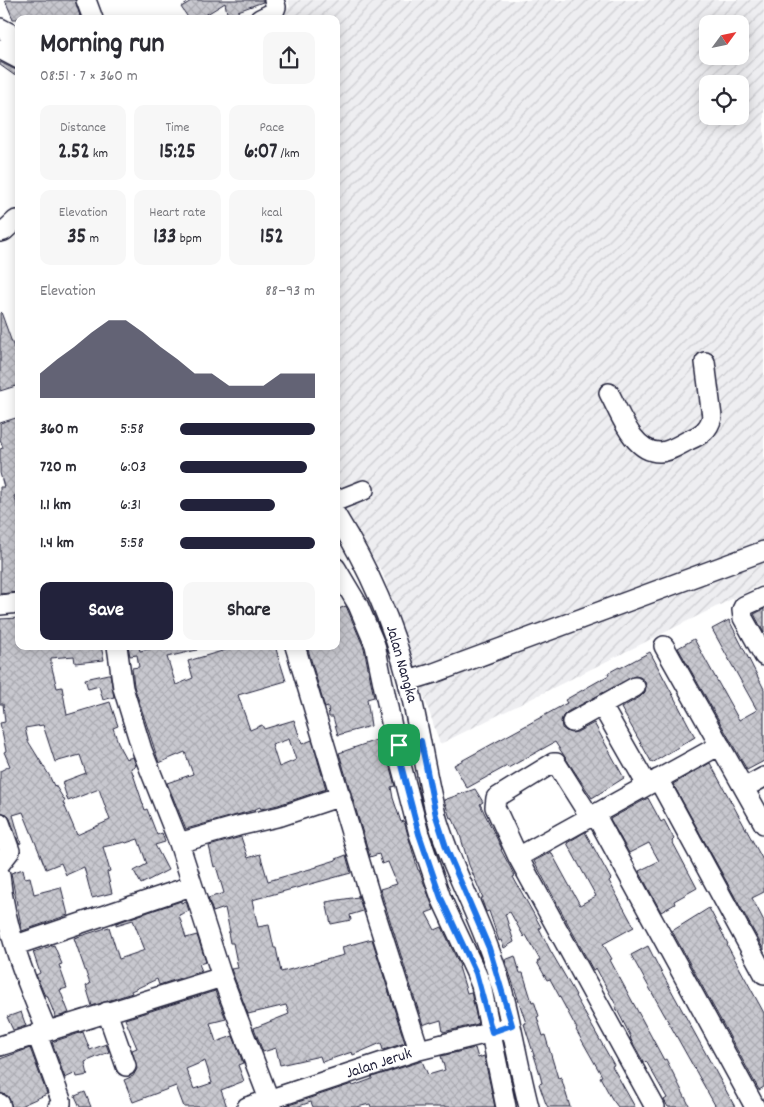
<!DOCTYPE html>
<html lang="en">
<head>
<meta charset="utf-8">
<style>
	:root { --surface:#fff; --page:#f7f7f7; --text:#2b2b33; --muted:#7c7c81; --accent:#22223b }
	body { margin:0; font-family:Dekko,sans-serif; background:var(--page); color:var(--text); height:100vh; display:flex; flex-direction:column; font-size:19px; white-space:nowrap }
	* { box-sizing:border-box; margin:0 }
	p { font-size:16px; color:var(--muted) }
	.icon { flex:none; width:28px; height:28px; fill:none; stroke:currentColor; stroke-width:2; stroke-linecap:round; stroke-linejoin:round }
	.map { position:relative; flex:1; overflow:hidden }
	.sheet { position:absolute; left:15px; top:15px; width:325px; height:635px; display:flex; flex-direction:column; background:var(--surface); border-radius:10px; box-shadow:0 2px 12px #0003 }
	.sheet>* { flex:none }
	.needle { width:32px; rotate:57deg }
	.controls { position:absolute; left:699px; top:15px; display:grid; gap:10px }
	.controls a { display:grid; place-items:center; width:50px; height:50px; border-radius:10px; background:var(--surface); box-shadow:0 2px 12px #0003; font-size:25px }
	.pin { position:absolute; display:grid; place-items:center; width:42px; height:42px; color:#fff; margin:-21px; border-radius:10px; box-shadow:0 2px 8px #0006 }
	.round { display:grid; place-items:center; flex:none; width:52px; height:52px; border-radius:10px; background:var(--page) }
	.summary { display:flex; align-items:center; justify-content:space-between; height:85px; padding:0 25px }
	h1 { font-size:28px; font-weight:700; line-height:38px }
	.metrics { display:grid; grid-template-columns:repeat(3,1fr); gap:8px; height:85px; padding:5px 25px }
	.metrics div { display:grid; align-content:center; border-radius:10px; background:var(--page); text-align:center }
	.metrics b { font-size:21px; font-weight:700 }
	.metrics small { font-size:14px; font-weight:400 }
	.metrics p { font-size:14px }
	.chart { height:140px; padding:10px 25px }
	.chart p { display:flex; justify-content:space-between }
	.chart svg { width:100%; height:90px; margin-top:5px; fill:var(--accent); opacity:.7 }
	.action { display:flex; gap:10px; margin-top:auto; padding:10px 25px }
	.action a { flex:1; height:58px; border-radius:10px; background:var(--accent); color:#fff; font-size:20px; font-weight:700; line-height:58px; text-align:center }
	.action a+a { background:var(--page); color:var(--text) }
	ul { padding:0 25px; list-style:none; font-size:16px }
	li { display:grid; grid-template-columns:80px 60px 1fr; align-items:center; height:38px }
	li i { height:12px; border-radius:6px; background:var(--accent) }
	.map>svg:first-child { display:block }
	.industrial { fill:url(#industrial-furrows); fill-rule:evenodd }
	.building { fill:url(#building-cross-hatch); stroke:#22223b; fill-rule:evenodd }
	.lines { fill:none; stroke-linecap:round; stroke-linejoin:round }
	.minor-casing { stroke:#22223b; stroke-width:22 }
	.minor { stroke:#fff; stroke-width:19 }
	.route-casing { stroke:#fff; stroke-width:10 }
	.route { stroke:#1a73e8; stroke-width:6 }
	.labels { text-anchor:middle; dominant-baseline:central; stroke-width:4; stroke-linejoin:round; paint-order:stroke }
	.street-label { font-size:16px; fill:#22223b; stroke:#fff }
</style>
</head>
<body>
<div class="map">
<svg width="764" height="1107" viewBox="0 0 764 1107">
	<defs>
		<pattern id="industrial-furrows" width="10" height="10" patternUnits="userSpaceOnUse" patternTransform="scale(1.25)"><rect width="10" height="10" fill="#eeeef1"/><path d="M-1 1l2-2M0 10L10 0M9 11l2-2" fill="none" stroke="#ccccd0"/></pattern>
		<pattern id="building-cross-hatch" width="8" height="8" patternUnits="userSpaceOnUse" patternTransform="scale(1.25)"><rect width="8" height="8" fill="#c8c8cf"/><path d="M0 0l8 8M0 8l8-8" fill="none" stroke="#acacb3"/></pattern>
	</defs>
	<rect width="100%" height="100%" fill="#fff"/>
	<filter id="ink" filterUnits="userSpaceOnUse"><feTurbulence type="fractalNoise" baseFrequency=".02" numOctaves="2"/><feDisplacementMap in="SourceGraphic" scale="10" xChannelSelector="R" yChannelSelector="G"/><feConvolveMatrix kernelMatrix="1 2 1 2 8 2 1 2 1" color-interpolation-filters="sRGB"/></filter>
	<g filter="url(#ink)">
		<!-- industrial -->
		<path class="industrial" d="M288,0H764V583L440,744L383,574L336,498V19H262L290,7ZM708,24H740V56H708ZM708,84H740V116H708Z"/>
		<!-- building -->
		<path class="building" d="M5,0H75L80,16L75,19H13Z
			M193,0H263V2L238,11L239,15L228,18L225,3L199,19H189L181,7Z
			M0,62L14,69L18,70L14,75L0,65Z
			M1,312L19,362V385L0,391V313Z
			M19,417V495L14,496L19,510V592L0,594V487H4L0,473V449L3,448L0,439V423Z
			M346,606L364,648L374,697L367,699L371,726L338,735L333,717H329L328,707L325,708L307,646H336V610Z
			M764,609V633L754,614Z
			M19,618V646H101L104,660L75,663L74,656L51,658V664L57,688L62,687L67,715L110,702L118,726L113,728L120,748L126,759L133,757L136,766L131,768L145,810L147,809L157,835L162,833L165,842L155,845L168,870L141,884L134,871L147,864L138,839L126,843L125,842L103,847L110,871L107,872L112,893L92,898L84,867L66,875L61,863L46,869L23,812L13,815L21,843L19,844L10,819L7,814L0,812V771L10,766L4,752L6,751L0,723L5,722L3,704H0V619ZM43,725L55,762L80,755L86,773L62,782L68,801L99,789L110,820L77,835L63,802L65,801L55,785L54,786L49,775L28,741L25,728Z
			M729,620L764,689V761L747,770L678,648L694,639L739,720L757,710L712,629Z
			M128,646H139L140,651L161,646H196L197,650L167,657L176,685L193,678L188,661L229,649L228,646H275L286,681L238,695L250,730L262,725L264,729L294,720L302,744L312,740L326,789L278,805L261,809L260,807L251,811L186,829L167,783L193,774L185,752L159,763L134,686L132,668L139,667L137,655L130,656ZM289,739L296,760L279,767L272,745Z
			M650,652L695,737L652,763L621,708L640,697L645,692L646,687L645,681L640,677L635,676L567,712L563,716L561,721L562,728L566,731L571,733L577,732L594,723L624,778L592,798L555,742L508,768L507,766L467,788L454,765L567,703L565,700L609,675L608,673L619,667L620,668Z
			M108,674H110L114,697L103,700L99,686L88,689L85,679Z
			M382,738L395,786L391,787L393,798L401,822L404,821L418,870H419L434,910L426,913L435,930L442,927L460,966L459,967L467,993L471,992L478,1024L443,1032L441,1020L431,1023V1022L423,1025L380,889L397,884L388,862L382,864L379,854L370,857L339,753Z
			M710,763L764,862V892L752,898L764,921V950L673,784Z
			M475,789L483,802L480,804L502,849L501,850L515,876L513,877L541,927L539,928L550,950L576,995L575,996L614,1065L612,1066L635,1107H618L612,1099L600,1077L602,1076L576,1030L577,1029L563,1003L550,979L547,980L537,962L540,960L526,935L524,937L510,912L505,914L514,942L504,948L501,940L499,941L489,911L486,912L481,898H483L469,865L460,835L452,817L450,818L444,800Z
			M648,798L661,822L664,820L674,839L672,841L697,888L674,901L675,904L661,912L639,871L659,861L649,843L629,853L610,819Z
			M585,832L611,879L609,881L634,927L603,944L612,959L610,960L664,1060L666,1059L690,1107H668L664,1100L667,1098L646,1061L644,1063L630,1038L631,1037L615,1006L616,1005L596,968L593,970L534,861L551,852L580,905L596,896L567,843Z
			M241,837L248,858L260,854L268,881L317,867V866L336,860V859L346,855L351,873L252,900L258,927L269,925L274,948H276L281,972L344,955L342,947L372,939L405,1043L383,1050L381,1043L353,1055L352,1052L322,1062L320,1056L280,1065L276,1048L263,1052L254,1028L289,1014L286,1005L248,1014L231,969L238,968L233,943H230L228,932H230L225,908L213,912L208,898L224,893L216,866L214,867L209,846Z
			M23,869L25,878L30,877L34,894L61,887L68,915L22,931L11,873Z
			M358,895L363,911L350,915L351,920L331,924L326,902L358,897Z
			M181,901V903L186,901L189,911L179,915L186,938L197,935L206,962L199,964L202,971L159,985L157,979L131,991L132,993L92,1006L86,986L90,984L74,938L109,927L119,959L145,950L133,920L116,925V923Z
			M709,908L728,944L727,945L764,1013V1087L759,1090L672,931Z
			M54,945L62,964L59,965L67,988L60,990L69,1013L54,1018L55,1016L47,995L45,996L36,975L40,973L33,952Z
			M648,946L658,966L735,1107H716L631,955Z
			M515,956L520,973H523L532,1002L534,1001L539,1016L537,1017L543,1036L545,1035L558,1078L561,1077L570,1107H548L546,1104L539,1084L542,1083L539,1071L524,1024L526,1023L505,960Z
			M215,991L226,1019L210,1023L216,1042L233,1036L243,1063L238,1065L244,1081L221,1090L227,1107H184L176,1086L133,1102L124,1080L133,1076L137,1069L132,1050L137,1048L125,1019ZM205,1061L212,1083L194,1089L186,1069Z
			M21,1012L26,1026L13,1030L7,1017Z
			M83,1032L90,1050L106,1044L109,1052L85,1062L88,1075L77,1077L76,1073L65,1078L52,1042Z
			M30,1048L47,1094L18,1107H12L8,1096L0,1093V1059Z
			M475,1048L478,1058L484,1056L495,1107H371L370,1104L357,1107H313L311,1102L296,1107H283L352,1084L353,1086L372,1079V1077L422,1061L428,1075L445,1070L441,1056Z
			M85,1092L91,1107H80L75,1096Z"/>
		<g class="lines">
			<defs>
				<path id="minor" d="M86,0L93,19
					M260,19L274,12L276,7L274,0
					M0,28L19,38
					M0,49L19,59
					M0,232L4,231L16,220
					M609,393C620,413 633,453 660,452C669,452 681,444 689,440C701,435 709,430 712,417L705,362
					M336,501L364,490
					M336,515C368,567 393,623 408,682C419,726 425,771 436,815C449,862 473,904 489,949C509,1000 515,1054 529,1107
					M336,568L358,605L375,645L396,746L419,834L441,898L476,973L481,985L506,1107
					M764,597L744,606L742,610L743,618L764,656
					M0,605L19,603
					M117,646L123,688L142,750L179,843L222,977L272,1107
					M295,646L374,909L419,1050
					M664,646L764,824
					M408,681L434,673L764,551
					M602,706L647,785
					M572,722L635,687
					M658,779L764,974
					M744,788L764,777
					M595,814L755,1107
					M590,817L556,763H553L496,798L495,807L518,857L655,1107
					M0,823L10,851L0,864
					M179,843L238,826L281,816L341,796
					M518,857L720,745
					M0,875C5,930 26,981 47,1031
					M16,945L191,886
					M107,1012L126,1066
					M37,1034L61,1100V1104L58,1107
					M0,1046L222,977
					M0,1104L1,1107
					M247,1107L419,1050L492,1032L504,1028"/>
			</defs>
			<!-- minor casing -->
			<use href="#minor" class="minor-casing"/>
			<!-- minor -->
			<use href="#minor" class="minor"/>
		</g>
	</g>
	<g class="lines" filter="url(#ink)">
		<defs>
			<path id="route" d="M421,741L436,816L447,850L489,948L512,1025L492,1032L476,973L441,898L419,834L396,746Z"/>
		</defs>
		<!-- route casing -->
		<use href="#route" class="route-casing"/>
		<!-- route -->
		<use href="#route" class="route"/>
	</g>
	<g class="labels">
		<!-- street labels -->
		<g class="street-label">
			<text transform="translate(401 664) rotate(74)">Jalan Nangka</text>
			<text transform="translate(379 1064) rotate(-18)">Jalan Jeruk</text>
		</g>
	</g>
</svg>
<div class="controls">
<a><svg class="needle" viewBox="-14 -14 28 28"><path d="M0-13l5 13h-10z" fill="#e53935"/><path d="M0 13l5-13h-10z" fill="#7c7c81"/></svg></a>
<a><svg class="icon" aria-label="locate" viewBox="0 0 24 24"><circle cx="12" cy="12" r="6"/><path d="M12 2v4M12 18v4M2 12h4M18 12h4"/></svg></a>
</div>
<div class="pin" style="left:399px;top:745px;background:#1e9e55"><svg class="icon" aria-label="arrive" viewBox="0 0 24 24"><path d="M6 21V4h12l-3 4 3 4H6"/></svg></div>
<section class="sheet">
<div class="summary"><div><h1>Morning run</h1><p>08:51 · 7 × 360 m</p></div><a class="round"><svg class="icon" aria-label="share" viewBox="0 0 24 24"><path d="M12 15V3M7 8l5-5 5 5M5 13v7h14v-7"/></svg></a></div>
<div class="metrics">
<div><p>Distance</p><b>2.52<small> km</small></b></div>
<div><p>Time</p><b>15:25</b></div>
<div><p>Pace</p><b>6:07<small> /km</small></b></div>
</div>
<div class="metrics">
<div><p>Elevation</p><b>35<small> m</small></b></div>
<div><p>Heart rate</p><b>133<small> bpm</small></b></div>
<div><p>kcal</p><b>152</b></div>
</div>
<div class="chart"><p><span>Elevation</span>88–93 m</p>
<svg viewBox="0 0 160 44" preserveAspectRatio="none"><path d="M0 44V32L10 25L20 19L30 12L40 6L50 6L60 12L70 19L80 25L90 32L100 32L110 38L120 38L130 38L140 32L150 32L160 32V44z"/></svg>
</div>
<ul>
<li><b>360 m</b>5:58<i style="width:100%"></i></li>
<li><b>720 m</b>6:03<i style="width:94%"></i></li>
<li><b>1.1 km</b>6:31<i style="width:70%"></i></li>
<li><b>1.4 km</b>5:58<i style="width:100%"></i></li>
</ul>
<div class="action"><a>Save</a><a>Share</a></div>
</section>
</div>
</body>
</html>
